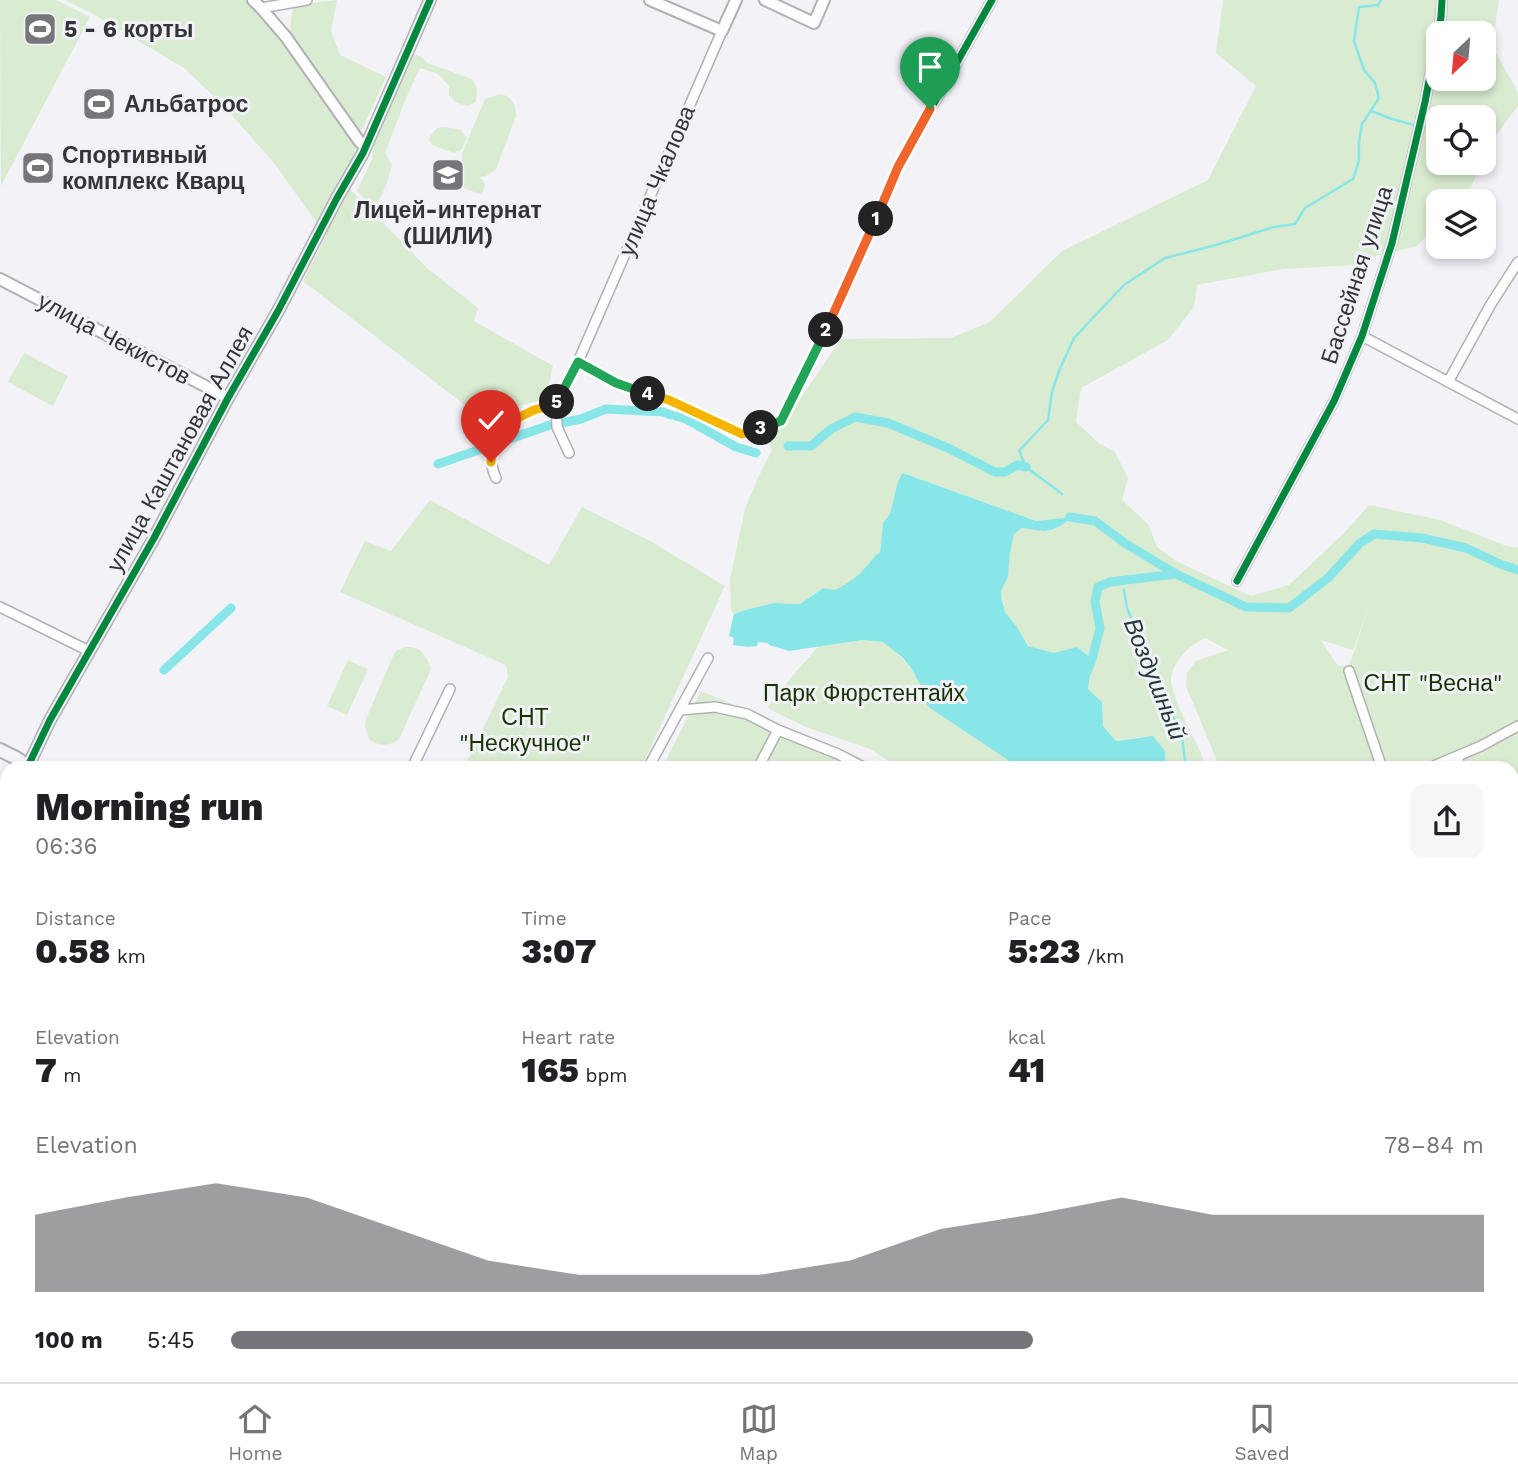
<!DOCTYPE html>
<html lang="en">
<head>
<meta charset="utf-8">
<style>
	:root { --surface:#fff; --page:#f6f6f6; --text:#202124; --muted:#757577; --line:#e0e0e0; --accent:#76767a }
	body { margin:0; font-family:"Work Sans",sans-serif; background:var(--page); color:var(--text); height:100vh; display:flex; flex-direction:column; font-size:26px; white-space:nowrap }
	* { box-sizing:border-box; margin:0 }
	p { font-size:23px; color:var(--muted) }
	.icon { flex:none; width:38px; height:38px; fill:none; stroke:currentColor; stroke-width:2; stroke-linecap:round; stroke-linejoin:round }
	.map { position:relative; flex:1; overflow:hidden }
	.drawer { position:absolute; left:0px; top:761px; width:1519px; height:621px; display:flex; flex-direction:column; background:var(--surface); border-radius:21px 21px 0 0; box-shadow:0 4px 10px #0003 }
	.drawer>* { flex:none }
	.needle { width:46px; rotate:206deg }
	.tools { position:absolute; left:1426px; top:21px; display:grid; gap:14px }
	.tools a { display:grid; place-items:center; width:70px; height:70px; border-radius:14px; background:var(--surface); box-shadow:0 4px 10px #0003; font-size:35px }
	.pin { position:absolute; display:grid; place-items:center; width:60px; height:60px; color:#fff; margin:-72px -30px; border-radius:50% 50% 50% 0; rotate:-45deg; box-shadow:0 0 7px #0007 }
	.pin .icon { rotate:45deg }
	.km { position:absolute; width:35px; height:35px; margin:-18px; border-radius:50%; background:#222; color:#fff; font-size:19px; line-height:35px; text-align:center }
	.round { display:grid; place-items:center; flex:none; width:74px; height:74px; border-radius:14px; background:var(--page) }
	.head { display:flex; align-items:center; justify-content:space-between; height:119px; padding:0 35px }
	h1 { font-size:38px; font-weight:800; line-height:52px }
	.stats { display:grid; grid-template-columns:repeat(3,1fr); gap:10px; height:119px; padding:7px 35px }
	.stats div { display:grid; align-content:center }
	.stats b { font-size:35px; font-weight:800 }
	.stats small { font-size:19px; font-weight:400 }
	.stats p { font-size:19px }
	.chart { height:196px; padding:14px 35px }
	.chart p { display:flex; justify-content:space-between }
	.chart svg { width:100%; height:126px; margin-top:7px; fill:var(--accent); opacity:.7 }
	ul { padding:0 35px; list-style:none; font-size:23px }
	li { display:grid; grid-template-columns:112px 84px 1fr; align-items:center; height:52px }
	li i { height:18px; border-radius:9px; background:var(--accent) }
	.tabs { display:flex; justify-content:space-around; align-items:center; height:98px; border-top:2px solid var(--line); background:var(--surface); font-size:19px; color:var(--muted) }
	.tabs a { display:grid; justify-items:center; gap:4px }
	.tabs .on { color:var(--accent) }
	.map>svg:first-child { display:block }
	.green { fill:#d9ebd0; fill-rule:evenodd }
	.water { fill:#89e6e8 }
	.lines { fill:none; stroke-linecap:round; stroke-linejoin:round }
	.stream { stroke:#89e6e8; stroke-width:2.5 }
	.canal { stroke:#89e6e8; stroke-width:9 }
	.minor-casing { stroke:#b1b1b4; stroke-width:12 }
	.tertiary-casing { stroke:#b1b1b4; stroke-width:14 }
	.secondary-casing { stroke:#b1b1b4; stroke-width:16 }
	.minor { stroke:#fdfdfe; stroke-width:9 }
	.tertiary { stroke:#fdfdfe; stroke-width:10 }
	.secondary { stroke:#f5f5f9; stroke-width:12 }
	.cycleway-casing { stroke:#f1f1f8; stroke-width:11 }
	.cycleway { stroke:#00873e; stroke-width:7 }
	.split-1-casing { stroke:#fff; stroke-width:14 }
	.split-2-casing { stroke:#fff; stroke-width:14 }
	.split-3-casing { stroke:#fff; stroke-width:14 }
	.split-4-casing { stroke:#fff; stroke-width:14 }
	.split-5-casing { stroke:#fff; stroke-width:14 }
	.split-6-casing { stroke:#fff; stroke-width:14 }
	.split-1 { stroke:#f0652b; stroke-width:9 }
	.split-2 { stroke:#f0652b; stroke-width:9 }
	.split-3 { stroke:#22a559; stroke-width:9 }
	.split-4 { stroke:#f5b400; stroke-width:9 }
	.split-5 { stroke:#22a559; stroke-width:9 }
	.split-6 { stroke:#f5b400; stroke-width:9 }
	.labels { text-anchor:middle; dominant-baseline:central; stroke-width:6; stroke-linejoin:round; paint-order:stroke }
	.poi-label { font-size:23px; font-weight:bold; fill:#343436; stroke:#f1f1f8; text-anchor:start }
	.street-label { font-size:23px; fill:#343436; stroke:#f1f1f8 }
	.park-label { font-size:23px; fill:#183400; stroke:#f1f1f8 }
	.water-label { font-size:24px; font-style:italic; fill:#223939; stroke:#f1f1f8 }
</style>
</head>
<body>
<div class="map">
<svg width="1518" height="1382" viewBox="0 0 1518 1382">
	<rect width="100%" height="100%" fill="#f2f2f7"/>
	<!-- green -->
	<path class="green" d="M0,0H56L90,17L1,186Z
		M65,0H245L267,21L359,146L341,180L428,269L478,308L474,321L553,366L545,399L504,410L482,418L303,281L326,236L275,164L222,104L184,68L93,14Z
		M337,0L331,31L340,55L386,77L363,128L357,132L289,37L293,5Z
		M1223,0H1499L1492,45L1518,93V106L1493,139L1484,159V117H1438V163H1482L1468,193L1460,201H1438V224L1417,246L1377,256L1353,265L1283,269L1197,285L1194,307L1168,340L1081,388L1076,422L1100,444L1115,452L1128,478L1122,500L1148,524L1157,547L1176,561L1251,596L1289,585L1343,534L1369,505L1440,520L1504,545L1518,548V1340H1512V768H1220L1186,686L1187,673L1196,661L1228,650L1205,638C1188,647 1174,659 1171,679C1170,692 1192,734 1198,747C1202,754 1203,761 1205,768H1166L1165,751L1139,737L1116,741L1103,726L1102,702L1088,689L1090,676L1077,647L1054,654L1028,646L1017,627L1005,612L1001,591L1008,577L1010,553L1014,534L1022,528C1046,532 1049,534 1070,519V517L1036,521L904,473L898,481L890,514L883,523L880,552C873,557 870,563 864,569C856,578 845,585 835,591L822,588L800,604L774,603L745,610L734,614L731,610L730,580L745,509L757,480L772,450L763,435L783,424L841,339L951,338L990,322L1062,251L1208,180L1256,86L1216,53ZM1438,33H1484V79H1438ZM1370,604L1349,666H1338L1321,640L1353,650Z
		M412,54L422,57L427,63L472,79L477,89L476,102L468,106L457,103L449,95V86L438,74L420,68L406,98L385,153L392,165L387,183L375,209L357,191L372,159L375,139Z
		M500,94C512,96 516,105 516,116L496,169L486,176L479,177L482,179L485,185L483,191L480,194L458,186L457,179L462,170V154L485,99Z
		M446,127L461,130L467,138L462,149L454,153L432,145L429,140L431,135L437,128Z
		M24,353L68,376L53,406L8,382Z
		M430,500L549,565L582,507L650,541L725,586L641,768H464L508,677L506,665L340,592L365,541L391,551Z
		M862,640L883,642L890,646L911,668L921,686L965,730L983,743L1023,768H900L870,749L806,727L767,708L794,674L819,646Z
		M406,647C421,646 427,656 431,669L399,739C390,746 379,747 369,739L365,727L366,719L394,654L397,650Z
		M348,660L368,669L347,715L327,706Z
		M701,691L857,756L879,768H662Z
		M1512,1356L1518,1357V1382H1454L1461,1376H1512Z
		M704,1376H1372L1367,1382H699Z"/>
	<!-- water -->
	<path class="water" d="M903,473L1036,521L1070,517V519C1050,534 1046,532 1022,528L1014,534L1010,553L1008,577L1001,591L1002,600L1005,612L1017,627L1028,646L1054,653L1077,647L1096,662L1090,676L1088,689L1102,702L1103,726L1116,741L1153,736L1165,751L1166,768H1023L1017,766L930,708L923,700L921,686L911,668L902,657L883,642L862,640L789,651L769,645L768,643L758,642L757,646L748,647L733,645L734,638L729,636L734,614L745,610L774,603L800,604L823,588L835,590C845,585 856,578 864,569C870,563 873,557 880,552L883,523L890,514L898,481Z"/>
	<g class="lines">
		<!-- stream -->
		<path class="stream" d="M1371,111L1392,119L1414,125
			M1427,128L1438,129
			M1062,494L1026,467L1019,451L1048,420L1052,392L1059,371L1074,338L1124,285L1165,258L1216,245L1274,227L1295,224L1305,208L1353,179L1359,161V141L1362,124L1379,98L1375,83L1364,70L1354,41L1359,7L1378,5L1381,0
			M1124,590L1127,608L1163,695L1182,737L1186,768
			M1419,1382L1426,1376"/>
		<!-- canal -->
		<path class="canal" d="M676,416L686,419L736,447L756,453
			M788,446H811L831,429L855,417L888,423L948,448L995,472H1005L1017,465L1026,467
			M438,464L550,425L581,419L606,409L663,412L671,415
			M1070,517L1095,521L1126,544L1176,574L1246,607L1289,608L1328,578L1360,543L1374,534L1422,538L1466,548L1500,564L1518,570
			M1092,659L1100,628L1095,602L1098,587L1110,582L1176,574
			M164,670L231,608
			M0,950L7,930"/>
		<defs>
			<path id="minor" d="M261,8L307,0
				M1362,336L1518,419
				M578,362L616,383L669,400L742,434L781,421L844,292L898,167L992,0
				M1448,382L1491,304L1518,262
				M569,453L557,427L556,404L578,362L722,31
				M496,478C489,465 493,452 490,439L497,428L534,410L556,404
				M1237,581L1334,401L1362,336L1392,243L1425,102L1441,17L1442,0
				M0,607L89,651
				M1349,671L1382,768
				M680,710L715,707L747,714L778,730
				M1456,757L1462,768
				M412,768L450,689
				M648,768L708,658
				M758,768L778,730L838,754L865,768
				M1429,768L1481,746L1518,726
				M1512,864L1518,876
				M1512,1151L1518,1166
				M1512,1351L1518,1350
				M603,1376L611,1382
				M837,1376L847,1382
				M969,1376L979,1382
				M1047,1376L1057,1382
				M1,1382L7,1374
				M697,1382L702,1376
				M909,1382L914,1376
				M1230,1382L1235,1376"/>
			<path id="tertiary" d="M253,0L261,8L286,37L359,141L365,147
				M650,0L722,31L736,0
				M765,0L814,23L824,0
				M0,279L228,398
				M28,766L50,720L154,538L228,398L278,311L337,198L363,153L430,0"/>
			<path id="secondary" d="M0,750L16,758L31,768
				M444,1382L449,1376"/>
		</defs>
		<!-- minor casing -->
		<use href="#minor" class="minor-casing"/>
		<!-- tertiary casing -->
		<use href="#tertiary" class="tertiary-casing"/>
		<!-- secondary casing -->
		<use href="#secondary" class="secondary-casing"/>
		<!-- minor -->
		<use href="#minor" class="minor"/>
		<!-- tertiary -->
		<use href="#tertiary" class="tertiary"/>
		<!-- secondary -->
		<use href="#secondary" class="secondary"/>
		<defs>
			<path id="cycleway" d="M578,362L616,383L669,400L742,434L781,421L844,292L898,167L992,0
				M1237,581L1334,401L1362,336L1392,243L1425,102L1441,17L1442,0
				M28,766L50,720L154,538L228,398L278,311L337,198L363,153L430,0"/>
		</defs>
		<!-- cycleway casing -->
		<use href="#cycleway" class="cycleway-casing"/>
		<!-- cycleway -->
		<use href="#cycleway" class="cycleway"/>
	</g>
	<g class="lines">
		<defs>
			<path id="split-1" d="M876,219L898,167L930,109"/>
			<path id="split-2" d="M826,330L876,219"/>
			<path id="split-3" d="M761,428L781,421L826,330"/>
			<path id="split-4" d="M648,394L669,400L742,434L761,428"/>
			<path id="split-5" d="M557,402L578,362L616,383L648,394"/>
			<path id="split-6" d="M491,462L492,448L490,439L497,428L534,410L556,404L557,402"/>
		</defs>
		<!-- split-1 casing -->
		<use href="#split-1" class="split-1-casing"/>
		<!-- split-2 casing -->
		<use href="#split-2" class="split-2-casing"/>
		<!-- split-3 casing -->
		<use href="#split-3" class="split-3-casing"/>
		<!-- split-4 casing -->
		<use href="#split-4" class="split-4-casing"/>
		<!-- split-5 casing -->
		<use href="#split-5" class="split-5-casing"/>
		<!-- split-6 casing -->
		<use href="#split-6" class="split-6-casing"/>
		<!-- split-1 -->
		<use href="#split-1" class="split-1"/>
		<!-- split-2 -->
		<use href="#split-2" class="split-2"/>
		<!-- split-3 -->
		<use href="#split-3" class="split-3"/>
		<!-- split-4 -->
		<use href="#split-4" class="split-4"/>
		<!-- split-5 -->
		<use href="#split-5" class="split-5"/>
		<!-- split-6 -->
		<use href="#split-6" class="split-6"/>
	</g>
	<!-- icons -->
	<defs>
		<symbol id="stadium-square" viewBox="-11 -11 22 22"><rect x="-9" y="-9" width="18" height="18" rx="4" fill="#76767a" stroke="#f1f1f8"/><path d="M0-5a6.5 5 0 1 0 0 10a6.5 5 0 1 0 0-10ZM-3.5-1.8h7v3.6h-7Z" fill="#fff"/></symbol>
		<symbol id="school-square" viewBox="-11 -11 22 22"><rect x="-9" y="-9" width="18" height="18" rx="4" fill="#76767a" stroke="#f1f1f8"/><path d="M0-5L7-2L0 1L-7-2ZM-4 1L0 2.5L4 1V4Q0 6-4 4Z" fill="#fff"/></symbol>
	</defs>
	<g fill-rule="evenodd">
		<use href="#stadium-square" x="21" y="10" width="38" height="38"/>
		<use href="#stadium-square" x="80" y="85" width="38" height="38"/>
		<use href="#stadium-square" x="19" y="149" width="38" height="38"/>
		<use href="#school-square" x="429" y="156" width="38" height="38"/>
	</g>
	<g class="labels">
		<!-- poi labels -->
		<g class="poi-label">
			<text x="64" y="29">5 - 6 корты</text>
			<text x="124" y="104">Альбатрос</text>
			<text x="62" y="155">Спортивный<tspan x="62" dy="26">комплекс Кварц</tspan></text>
			<text x="448" y="210" text-anchor="middle">Лицей-интернат<tspan x="448" dy="26">(ШИЛИ)</tspan></text>
		</g>
		<!-- street labels -->
		<g class="street-label">
			<text transform="translate(657 181) rotate(-67)">улица Чкалова</text>
			<text transform="translate(1357 275) rotate(-72)">Бассейная улица</text>
			<text transform="translate(114 339) rotate(28)">улица Чекистов</text>
			<text transform="translate(180 449) rotate(-61)">улица Каштановая Аллея</text>
		</g>
		<!-- park labels -->
		<g class="park-label">
			<text x="1433" y="683">СНТ "Весна"</text>
			<text x="864" y="693">Парк Фюрстентайх</text>
			<text x="525" y="717">СНТ<tspan x="525" dy="26">"Нескучное"</tspan></text>
		</g>
		<!-- water labels -->
		<g class="water-label">
			<text transform="translate(1155 679) rotate(68)">Воздушный</text>
		</g>
	</g>
</svg>
<div class="tools">
<a><svg class="needle" viewBox="-14 -14 28 28"><path d="M0-13l5 13h-10z" fill="#e53935"/><path d="M0 13l5-13h-10z" fill="#757577"/></svg></a>
<a><svg class="icon" aria-label="locate" viewBox="0 0 24 24"><circle cx="12" cy="12" r="6"/><path d="M12 2v4M12 18v4M2 12h4M18 12h4"/></svg></a>
<a><svg class="icon" aria-label="layers" viewBox="0 0 24 24"><path d="M12 4l9 5-9 5-9-5zM3 14l9 5 9-5"/></svg></a>
</div>
<div class="pin" style="left:930px;top:109px;background:#1e9e55"><svg class="icon" aria-label="arrive" viewBox="0 0 24 24"><path d="M6 21V4h12l-3 4 3 4H6"/></svg></div>
<div class="pin" style="left:491px;top:462px;background:#d93025"><svg class="icon" aria-label="check" viewBox="0 0 24 24"><path d="M5 12l5 5 9-10"/></svg></div>
<b class="km" style="left:876px;top:219px">1</b>
<b class="km" style="left:826px;top:330px">2</b>
<b class="km" style="left:761px;top:428px">3</b>
<b class="km" style="left:648px;top:394px">4</b>
<b class="km" style="left:557px;top:402px">5</b>
<section class="drawer">
<div class="head"><div><h1>Morning run</h1><p>06:36</p></div><a class="round"><svg class="icon" aria-label="share" viewBox="0 0 24 24"><path d="M12 15V3M7 8l5-5 5 5M5 13v7h14v-7"/></svg></a></div>
<div class="stats">
<div><p>Distance</p><b>0.58<small> km</small></b></div>
<div><p>Time</p><b>3:07</b></div>
<div><p>Pace</p><b>5:23<small> /km</small></b></div>
</div>
<div class="stats">
<div><p>Elevation</p><b>7<small> m</small></b></div>
<div><p>Heart rate</p><b>165<small> bpm</small></b></div>
<div><p>kcal</p><b>41</b></div>
</div>
<div class="chart"><p><span>Elevation</span>78–84 m</p>
<svg viewBox="0 0 160 44" preserveAspectRatio="none"><path d="M0 44V17L10 11L20 6L30 11L40 22L50 33L60 38L70 38L80 38L90 33L100 22L110 17L120 11L130 17L140 17L150 17L160 17V44z"/></svg>
</div>
<ul>
<li><b>100 m</b>5:45<i style="width:64%"></i></li>
</ul>
</section>
</div>
<nav class="tabs">
<a class="on"><svg class="icon" aria-label="home" viewBox="0 0 24 24"><path d="M3 11l9-7 9 7M6 9v11h12V9"/></svg>Home</a>
<a><svg class="icon" aria-label="map" viewBox="0 0 24 24"><path d="M3 6l6-2 6 2 6-2v14l-6 2-6-2-6 2zM9 4v14M15 6v14"/></svg>Map</a>
<a><svg class="icon" aria-label="saved" viewBox="0 0 24 24"><path d="M7 4h10v16l-5-4-5 4z"/></svg>Saved</a>
</nav>
</body>
</html>
